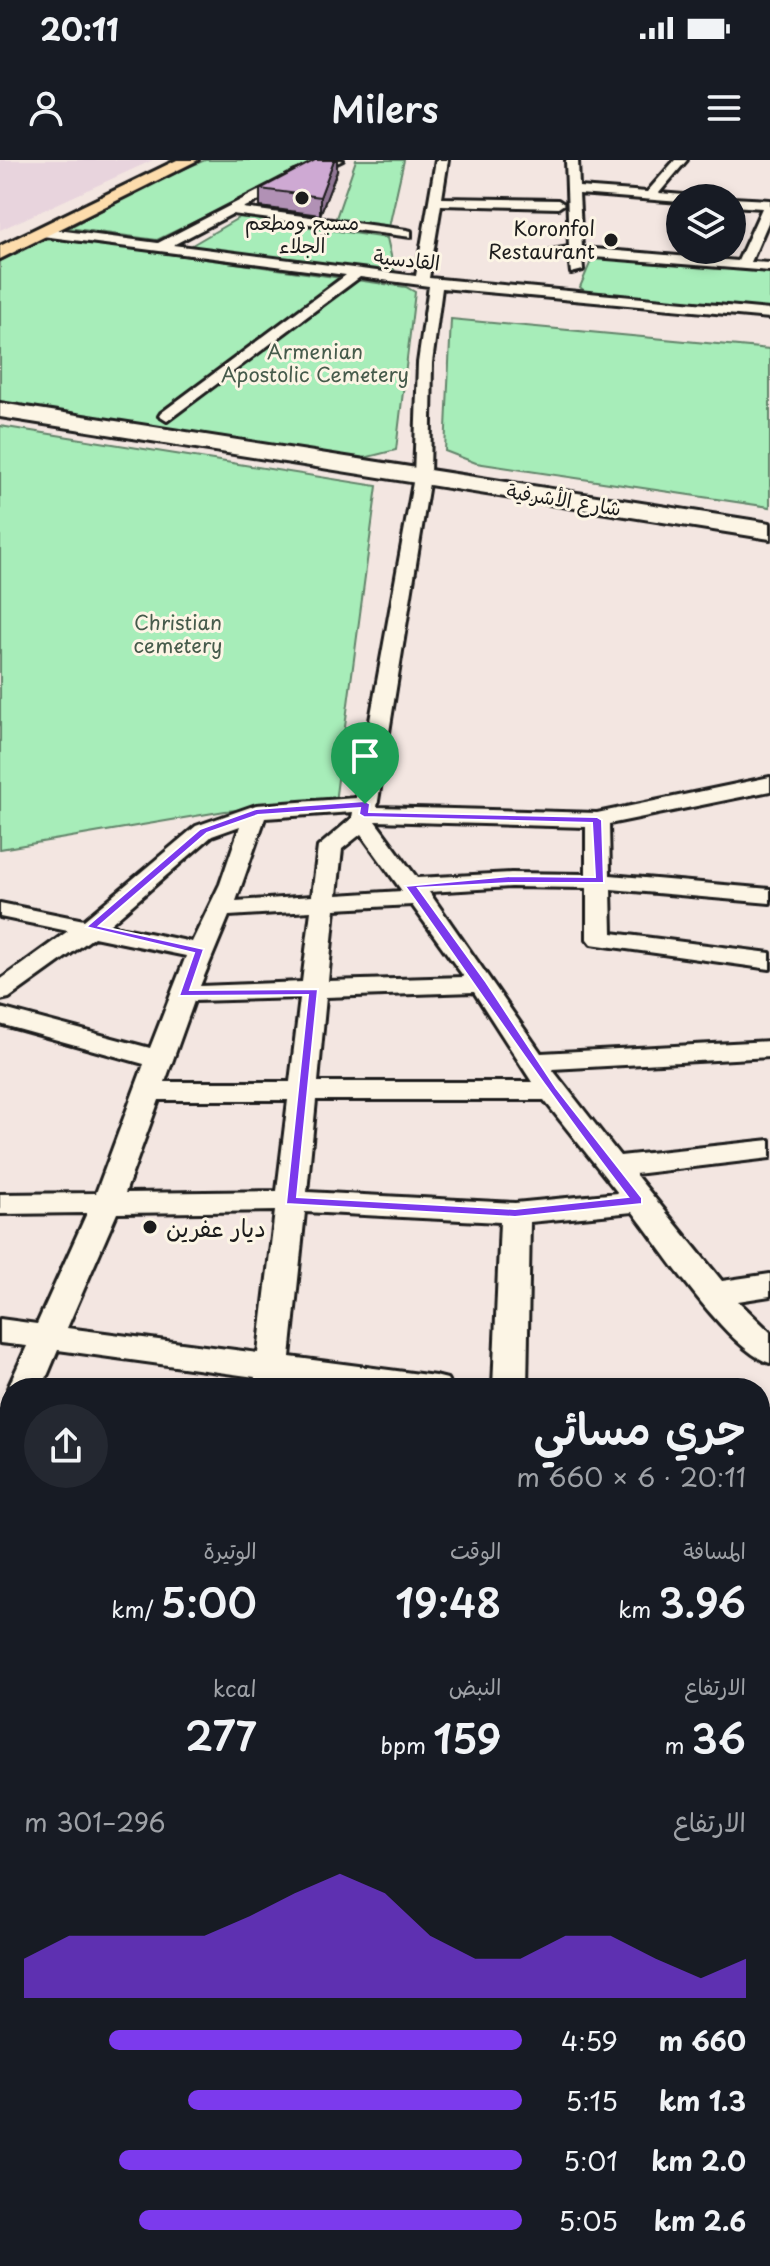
<!DOCTYPE html>
<html lang="ar">
<head>
<meta charset="utf-8">
<style>
	:root { --surface:#171b24; --page:#242831; --text:#f1f3f6; --muted:#9ea1a6; --accent:#7c3aed }
	body { margin:0; font-family:"Playpen Sans","Playpen Sans Arabic",sans-serif; background:var(--page); color:var(--text); direction:rtl; height:100vh; display:flex; flex-direction:column; font-size:30px; white-space:nowrap }
	* { box-sizing:border-box; margin:0 }
	p { font-size:26px; color:var(--muted) }
	.icon { flex:none; width:44px; height:44px; fill:none; stroke:currentColor; stroke-width:2; stroke-linecap:round; stroke-linejoin:round }
	.map { position:relative; flex:1; overflow:hidden; direction:ltr }
	.drawer { position:absolute; left:0px; top:1218px; width:770px; height:888px; display:flex; flex-direction:column; background:var(--surface); border-radius:32px 32px 0 0; box-shadow:0 4px 12px #0003; direction:rtl }
	.drawer>* { flex:none }
	.tools { position:absolute; left:666px; top:24px; display:grid; gap:16px }
	.tools a { display:grid; place-items:center; width:80px; height:80px; border-radius:50%; background:var(--surface); box-shadow:0 4px 12px #0003; font-size:40px }
	.pin { position:absolute; display:grid; place-items:center; width:68px; height:68px; color:#fff; margin:-82px -34px; border-radius:50% 50% 50% 0; rotate:-45deg; box-shadow:0 0 8px #0007 }
	.pin .icon { rotate:45deg }
	.round { display:grid; place-items:center; flex:none; width:84px; height:84px; border-radius:42px; background:var(--page) }
	.summary { display:flex; align-items:center; justify-content:space-between; height:136px; padding:0 24px }
	h1 { font-size:44px; font-weight:600; line-height:60px }
	.metrics { display:grid; grid-template-columns:repeat(3,1fr); gap:12px; height:136px; padding:8px 24px }
	.metrics div { display:grid; align-content:center }
	.metrics b { font-size:40px; font-weight:600 }
	.metrics small { font-size:22px; font-weight:400 }
	.metrics p { font-size:22px }
	.chart { height:224px; padding:16px 24px }
	.chart p { display:flex; justify-content:space-between }
	.chart svg { width:100%; height:144px; margin-top:8px; fill:var(--accent); opacity:.7 }
	ul { padding:0 24px; list-style:none; font-size:26px }
	li { display:grid; grid-template-columns:128px 96px 1fr; align-items:center; height:60px }
	li i { height:20px; border-radius:10px; background:var(--accent) }
	.status { display:flex; justify-content:space-between; align-items:center; height:56px; padding:0 40px; background:var(--surface); direction:ltr }
	.status svg { height:22px; fill:currentColor }
	header { display:flex; justify-content:space-between; align-items:center; height:104px; padding:0 24px; background:var(--surface); font-size:36px; font-weight:600 }
	.map>svg:first-child { display:block }
	.built { fill:#e8d4dd }
	.green { fill:#a7edb9; stroke:#62846a; stroke-width:2 }
	.lines { fill:none; stroke-linecap:round; stroke-linejoin:round }
	.street-casing { stroke:#1c1c1c; stroke-width:6 }
	.secondary-casing { stroke:#1c1c1c; stroke-width:6 }
	.primary-casing { stroke:#1c1c1c; stroke-width:6 }
	.street { fill:#fcf5e5; fill-rule:evenodd }
	.secondary { fill:#fcf5e5; fill-rule:evenodd }
	.primary { fill:#fddcac; fill-rule:evenodd }
	.wall { fill:#b191b5; stroke:#1c1c1c; stroke-width:2 }
	.shaded-wall { fill:#907694; stroke:#1c1c1c; stroke-width:2 }
	.building { fill:#cea9d3; stroke:#1c1c1c; stroke-width:2 }
	.route { fill:#7c3aed; stroke:#fff; stroke-width:2; fill-rule:evenodd }
	.poi-dot { fill:#1c1c1c; stroke:#fcf5e5; stroke-width:3 }
	.labels { text-anchor:middle; dominant-baseline:central; stroke-width:6; stroke-linejoin:round; paint-order:stroke }
	.far-poi-label { font-size:20px; fill:#1c1c1c; stroke:#fcf5e5 }
	.far-street-label { font-size:20px; fill:#1c1c1c; stroke:#fcf5e5 }
	.far-park-label { font-size:20px; fill:#465b4b; stroke:#fcf5e5 }
	.poi-label { font-size:24px; fill:#1c1c1c; stroke:#fcf5e5; text-anchor:start }
</style>
</head>
<body>
<div class="status"><b>20:11</b><svg viewBox="0 0 49 12"><path d="M0 12V9h3v3zM5 12V6h3v6zM10 12V3h3v9zM15 12V0h3v12zM26 1h20v11H26zM47 4h2v5h-2z"/></svg></div>
<header><svg class="icon" aria-label="menu" viewBox="0 0 24 24"><path d="M4 6h16M4 12h16M4 18h16"/></svg>Milers<svg class="icon" aria-label="person" viewBox="0 0 24 24"><circle cx="12" cy="8" r="4"/><path d="M4 21q1-7 8-7t8 7"/></svg></header>
<div class="map">
<svg width="770" height="2106" viewBox="0 0 770 2106">
	<rect width="100%" height="100%" fill="#f3e6e1"/>
	<filter id="ink" filterUnits="userSpaceOnUse"><feTurbulence type="fractalNoise" baseFrequency=".0125" numOctaves="2"/><feDisplacementMap in="SourceGraphic" scale="16" xChannelSelector="R" yChannelSelector="G"/><feConvolveMatrix kernelMatrix="1 2 1 2 8 2 1 2 1" color-interpolation-filters="sRGB"/></filter>
	<g filter="url(#ink)">
		<!-- built -->
		<path class="built" d="M0,0H153L0,70Z"/>
		<!-- green -->
		<path class="green" d="M205,0H322L157,80L68,68L162,18Z
			M356,0H404L389,67L335,61Z
			M240,57L387,78L395,113L187,88Z
			M62,79L406,127L415,132L396,290L360,299L0,242V101L44,80Z
			M594,94L770,109V149L589,135L580,127Z
			M451,159L770,189V347L476,303L445,291Z
			M0,266L377,326L335,642L225,651L0,689Z"/>
		<g class="lines">
			<defs>
				<path id="street" d="M326,0H343L243,48L407,70L411,71V77L232,54L173,85L416,116L436,0H448L442,38L558,40L564,44L558,48L441,45L429,118L770,150V158L442,128L432,203L430,317L377,647L597,653L770,617V631L609,664L610,715L770,729V743L611,729L612,773L770,793V809L591,784L587,779V728L511,727L429,732L541,893L770,881V897L552,909L620,996L770,980V998L635,1014L722,1121L770,1114V1136L738,1141L770,1172V1203C729,1191 661,1088 633,1052L530,1062L527,1228H493L500,1062L305,1052L290,1197L435,1216L447,1219L452,1228H341L287,1221V1228H253L255,1217L58,1190L42,1228H10V1231L8,1228L27,1186L0,1183V1159L37,1164L87,1053L0,1054V1034L96,1033L144,904L0,864V848L150,888L186,796L94,777L9,838L0,840V820L68,771L0,757V743L84,760L196,666L256,645L356,638L414,317L418,203L429,126L360,117L167,261L159,256L161,253L346,115L42,76L36,72L42,68L158,83L295,12ZM353,652L352,658L318,687L312,736L236,741L265,658ZM375,661L586,667V714L511,713L417,718ZM240,666L220,724L192,782L109,765L212,676ZM361,674L402,731L337,735L342,689ZM412,745L464,817L328,821L335,749ZM311,751L302,822L200,826L229,756ZM474,832L532,922H318L326,837ZM300,838L290,922H165L194,841ZM159,940H288L277,1031L125,1033ZM316,940H544L618,1033L515,1043L307,1032ZM275,1051L258,1193L67,1168L117,1053Z
					M566,0H578L579,27L647,32L675,0H687L659,33L684,35L686,38H680V42L579,34L582,88L738,101L762,48L732,46V38L770,40V58L751,102L770,103V111L582,96L583,110L571,113L569,95L552,90L569,87Z
					M10,1248V1317H0V1251Z
					M770,1251V1277L760,1279V1253Z
					M770,1436V1468L760,1469V1437Z
					M10,1444V1476L0,1478V1446Z
					M0,1686H10V1726H0Z
					M760,1750L770,1751V1793L760,1792Z
					M10,2086V2096H54L53,2106H5Z
					M442,2096H490V2106H442Z"/>
				<path id="secondary" d="M0,243L770,363V379L0,257Z"/>
				<path id="primary" d="M177,0H198L0,99V86Z"/>
			</defs>
			<!-- street casing -->
			<use href="#street" class="street-casing"/>
			<!-- secondary casing -->
			<use href="#secondary" class="secondary-casing"/>
			<!-- primary casing -->
			<use href="#primary" class="primary-casing"/>
			<!-- street -->
			<use href="#street" class="street"/>
			<!-- secondary -->
			<use href="#secondary" class="secondary"/>
			<!-- primary -->
			<use href="#primary" class="primary"/>
		</g>
		<!-- wall -->
		<path class="wall" d="M337,11L320,55L260,47V29Z"/>
		<!-- shaded-wall -->
		<path class="shaded-wall" d="M334,0H337V11L320,55V37Z"/>
		<!-- building -->
		<path class="building" d="M315,0H334L320,37L260,29Z"/>
	</g>
	<!-- route -->
	<path class="route" d="M365,641L370,644L369,652L597,657L602,660L604,723H511L418,728L486,822L556,928L642,1038V1044L515,1057L286,1044L308,835L179,836L194,793L86,767L200,669L256,649ZM360,648L359,654L364,657L592,663L595,717L511,716L405,726C479,830 550,936 628,1037L515,1049L297,1037L318,829L190,830L204,789L99,766L207,673L258,655Z"/>
	<!-- markers -->
	<g class="poi-dot">
		<circle cx="302" cy="38" r="8"/>
		<circle cx="611" cy="80" r="8"/>
		<circle cx="150" cy="1067" r="8"/>
	</g>
	<g class="labels">
		<!-- far-poi labels -->
		<g class="far-poi-label">
			<text x="302" y="62">مسبح ومطعم<tspan x="302" dy="23">الجلاء</tspan></text>
			<text x="595" y="68" text-anchor="end">Koronfol<tspan x="595" dy="23">Restaurant</tspan></text>
		</g>
		<!-- far-street labels -->
		<g class="far-street-label">
			<text transform="translate(407 99) rotate(6)">القادسية</text>
			<text transform="translate(564 339) rotate(9)">شارع الأشرفية</text>
		</g>
		<!-- far-park labels -->
		<g class="far-park-label">
			<text x="315" y="191">Armenian<tspan x="315" dy="23">Apostolic Cemetery</tspan></text>
			<text x="178" y="462">Christian<tspan x="178" dy="23">cemetery</tspan></text>
		</g>
		<!-- poi labels -->
		<g class="poi-label">
			<text x="166" y="1067">ديار عفرين</text>
		</g>
	</g>
</svg>
<div class="tools">
<a><svg class="icon" aria-label="layers" viewBox="0 0 24 24"><path d="M12 4l9 5-9 5-9-5zM3 14l9 5 9-5"/></svg></a>
</div>
<div class="pin" style="left:365px;top:644px;background:#1e9e55"><svg class="icon" aria-label="arrive" viewBox="0 0 24 24"><path d="M6 21V4h12l-3 4 3 4H6"/></svg></div>
<section class="drawer">
<div class="summary"><div><h1>جري مسائي</h1><p>20:11 · 6 × 660 m</p></div><a class="round"><svg class="icon" aria-label="share" viewBox="0 0 24 24"><path d="M12 15V3M7 8l5-5 5 5M5 13v7h14v-7"/></svg></a></div>
<div class="metrics">
<div><p>المسافة</p><b>3.96<small> km</small></b></div>
<div><p>الوقت</p><b>19:48</b></div>
<div><p>الوتيرة</p><b>5:00<small> /km</small></b></div>
</div>
<div class="metrics">
<div><p>الارتفاع</p><b>36<small> m</small></b></div>
<div><p>النبض</p><b>159<small> bpm</small></b></div>
<div><p>kcal</p><b>277</b></div>
</div>
<div class="chart"><p><span>الارتفاع</span>296–301 m</p>
<svg viewBox="0 0 160 44" preserveAspectRatio="none"><path d="M0 44V32L10 25L20 25L30 25L40 25L50 19L60 12L70 6L80 12L90 25L100 32L110 32L120 25L130 25L140 32L150 38L160 32V44z"/></svg>
</div>
<ul>
<li><b>660 m</b>4:59<i style="width:83%"></i></li>
<li><b>1.3 km</b>5:15<i style="width:67%"></i></li>
<li><b>2.0 km</b>5:01<i style="width:81%"></i></li>
<li><b>2.6 km</b>5:05<i style="width:77%"></i></li>
</ul>
</section>
</div>
</body>
</html>
